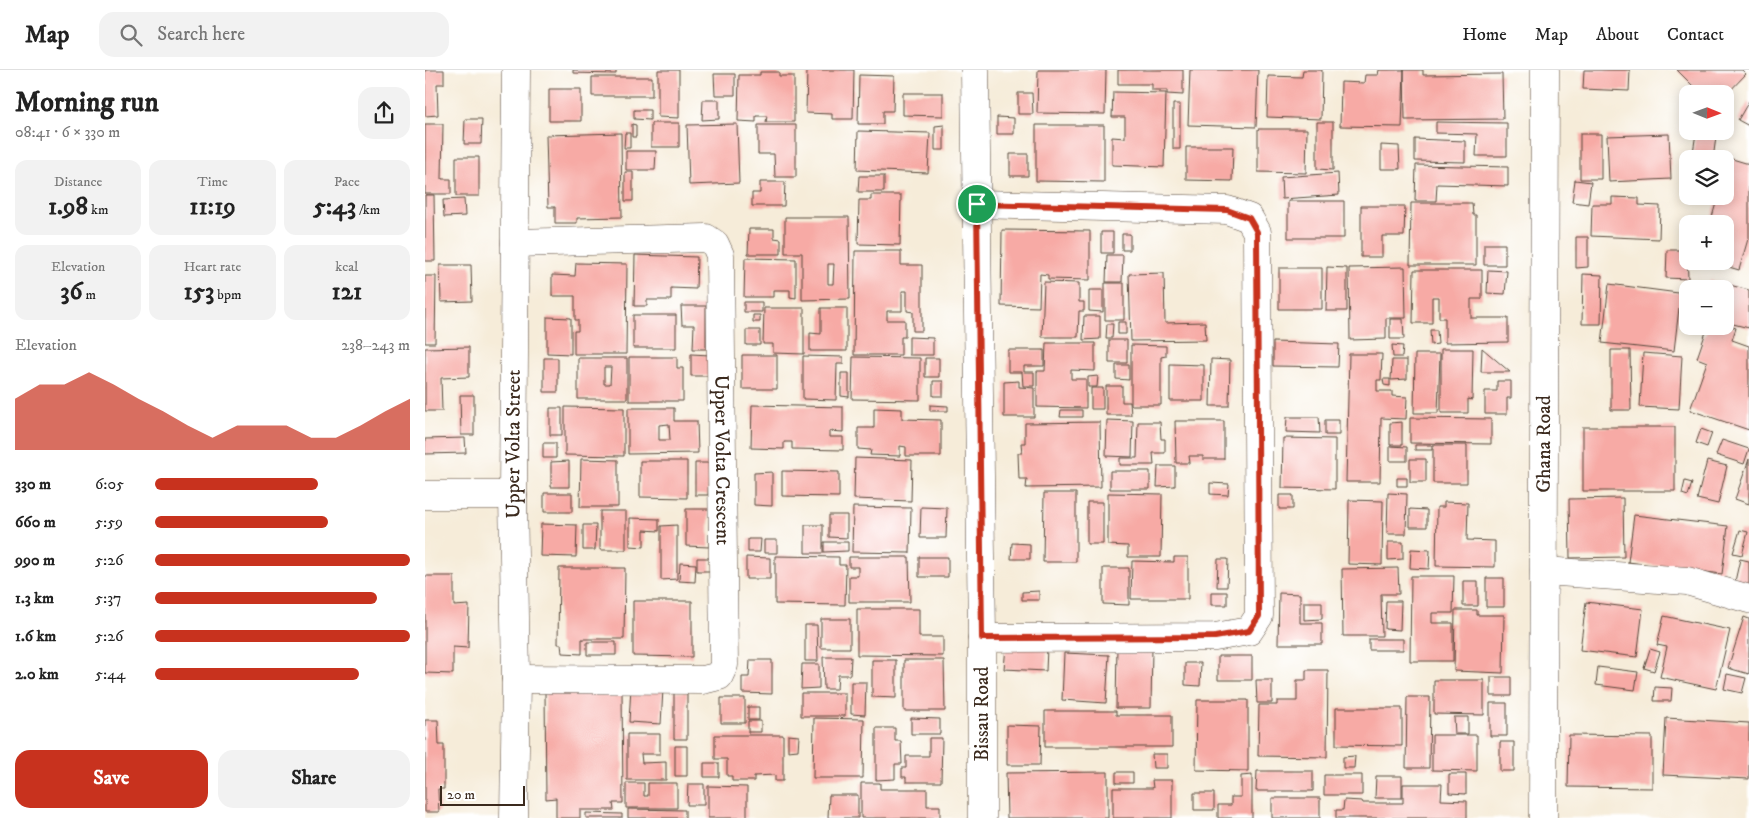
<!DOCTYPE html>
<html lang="en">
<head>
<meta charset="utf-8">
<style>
	:root { --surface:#fff; --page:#f2f2f2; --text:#222; --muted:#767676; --line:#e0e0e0; --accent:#c8321e }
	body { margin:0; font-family:"IM FELL DW Pica",serif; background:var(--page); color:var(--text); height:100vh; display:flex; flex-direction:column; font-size:19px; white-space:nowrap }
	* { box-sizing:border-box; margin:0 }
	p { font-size:16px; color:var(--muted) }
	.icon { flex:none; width:28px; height:28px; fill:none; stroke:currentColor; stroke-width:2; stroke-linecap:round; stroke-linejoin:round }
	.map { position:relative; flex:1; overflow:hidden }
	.side { display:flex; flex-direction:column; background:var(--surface); width:425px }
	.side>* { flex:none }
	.needle { width:32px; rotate:91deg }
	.tools { position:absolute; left:1254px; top:15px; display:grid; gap:10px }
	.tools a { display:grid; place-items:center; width:55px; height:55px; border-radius:10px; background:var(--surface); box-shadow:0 2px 12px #0003; font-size:25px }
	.scale { position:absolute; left:15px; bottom:12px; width:85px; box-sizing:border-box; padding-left:5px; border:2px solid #3b2a1e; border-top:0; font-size:14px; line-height:18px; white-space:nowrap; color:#3b2a1e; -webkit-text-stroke:4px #fff; paint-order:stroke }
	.pin { position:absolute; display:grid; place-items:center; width:42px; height:42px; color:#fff; margin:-21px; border:2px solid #fff; border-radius:50%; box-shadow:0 1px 5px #0007 }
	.round { display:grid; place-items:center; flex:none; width:52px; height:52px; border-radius:15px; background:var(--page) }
	.summary { display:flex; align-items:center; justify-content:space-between; height:85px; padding:0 15px }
	h1 { font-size:28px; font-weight:700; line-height:38px }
	.metrics { display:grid; grid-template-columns:repeat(3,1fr); gap:8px; height:85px; padding:5px 15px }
	.metrics div { display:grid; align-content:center; border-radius:12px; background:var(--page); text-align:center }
	.metrics b { font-size:25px; font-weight:700 }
	.metrics small { font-size:14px; font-weight:400 }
	.metrics p { font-size:14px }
	.chart { height:140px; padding:10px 15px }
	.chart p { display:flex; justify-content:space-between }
	.chart svg { width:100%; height:90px; margin-top:5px; fill:var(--accent); opacity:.7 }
	.cta { display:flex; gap:10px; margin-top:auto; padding:10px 15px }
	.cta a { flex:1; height:58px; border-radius:15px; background:var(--accent); color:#fff; font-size:20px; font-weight:700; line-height:58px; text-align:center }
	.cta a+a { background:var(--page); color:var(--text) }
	ul { padding:0 15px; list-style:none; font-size:16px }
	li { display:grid; grid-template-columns:80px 60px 1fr; align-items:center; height:38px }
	li i { height:12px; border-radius:6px; background:var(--accent) }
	header { display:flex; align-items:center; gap:30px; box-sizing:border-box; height:70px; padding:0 25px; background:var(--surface); border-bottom:1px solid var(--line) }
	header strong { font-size:24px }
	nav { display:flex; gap:28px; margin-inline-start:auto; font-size:18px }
	.search { width:350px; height:45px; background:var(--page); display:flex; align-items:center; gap:12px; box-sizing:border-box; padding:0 18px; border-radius:15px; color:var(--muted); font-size:19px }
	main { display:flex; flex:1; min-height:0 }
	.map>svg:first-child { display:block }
	.building { fill:#f7aaa5; fill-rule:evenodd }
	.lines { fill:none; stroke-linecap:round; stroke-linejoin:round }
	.minor-casing { stroke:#57473a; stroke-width:29 }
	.minor { stroke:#fff; stroke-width:28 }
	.route-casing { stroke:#fff; stroke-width:10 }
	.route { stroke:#c8321e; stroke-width:6 }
	.labels { text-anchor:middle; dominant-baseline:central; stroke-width:4.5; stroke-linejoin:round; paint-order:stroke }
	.street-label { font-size:20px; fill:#3b2a1e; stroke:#fff }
</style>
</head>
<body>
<header>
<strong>Map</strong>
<div class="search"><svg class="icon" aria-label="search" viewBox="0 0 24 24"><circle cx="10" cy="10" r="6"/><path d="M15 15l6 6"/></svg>Search here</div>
<nav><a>Home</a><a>Map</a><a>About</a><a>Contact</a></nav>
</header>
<main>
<section class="side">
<div class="summary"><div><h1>Morning run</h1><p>08:41 · 6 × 330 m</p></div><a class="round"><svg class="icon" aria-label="share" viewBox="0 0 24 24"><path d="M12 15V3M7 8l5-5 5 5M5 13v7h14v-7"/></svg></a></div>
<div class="metrics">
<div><p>Distance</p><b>1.98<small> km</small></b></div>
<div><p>Time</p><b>11:19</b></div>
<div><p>Pace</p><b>5:43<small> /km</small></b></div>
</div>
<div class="metrics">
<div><p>Elevation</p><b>36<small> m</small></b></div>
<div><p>Heart rate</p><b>153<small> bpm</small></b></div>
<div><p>kcal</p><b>121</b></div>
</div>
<div class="chart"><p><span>Elevation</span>238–243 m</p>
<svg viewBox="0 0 160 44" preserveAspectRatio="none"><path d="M0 44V19L10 12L20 12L30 6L40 12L50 19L60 25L70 32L80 38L90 32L100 32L110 32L120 38L130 38L140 32L150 25L160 19V44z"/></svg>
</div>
<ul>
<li><b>330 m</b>6:05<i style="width:64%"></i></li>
<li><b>660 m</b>5:59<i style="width:68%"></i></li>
<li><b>990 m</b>5:26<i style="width:100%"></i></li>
<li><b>1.3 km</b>5:37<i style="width:87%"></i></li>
<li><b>1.6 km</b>5:26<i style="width:100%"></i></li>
<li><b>2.0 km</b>5:44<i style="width:80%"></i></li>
</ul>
<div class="cta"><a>Save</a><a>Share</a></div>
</section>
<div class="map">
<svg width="1324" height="748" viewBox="0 0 1324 748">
	<rect width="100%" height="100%" fill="#fff"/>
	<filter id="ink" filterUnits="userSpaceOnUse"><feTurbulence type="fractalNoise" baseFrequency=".02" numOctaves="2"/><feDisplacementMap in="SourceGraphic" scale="10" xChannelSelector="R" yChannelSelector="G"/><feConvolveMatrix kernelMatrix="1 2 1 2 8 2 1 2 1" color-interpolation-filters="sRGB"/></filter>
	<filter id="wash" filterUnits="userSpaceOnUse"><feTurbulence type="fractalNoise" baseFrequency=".0096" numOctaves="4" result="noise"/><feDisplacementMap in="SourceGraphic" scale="20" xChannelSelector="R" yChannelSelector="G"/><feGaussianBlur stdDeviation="1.12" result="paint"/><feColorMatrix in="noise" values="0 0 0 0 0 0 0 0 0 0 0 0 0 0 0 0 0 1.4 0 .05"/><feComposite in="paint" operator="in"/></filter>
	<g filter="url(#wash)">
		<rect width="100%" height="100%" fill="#f6ecd9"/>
		<g id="blocks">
			<!-- building -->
			<path class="building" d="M0,0H19V14H12L13,45L0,46Z
				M148,0H191V4L148,3Z
				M233,0H254V48L233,47Z
				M382,0H429L428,49H407V44L381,43Z
				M613,0H681L680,44L612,43Z
				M693,0H758V25L742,24V20H727V14H693Z
				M765,0H833L831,57L763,55Z
				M878,0H897L896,49L842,47L843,6L877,7Z
				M954,0H979L977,57L915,56L916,12L939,13L940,5H953Z
				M979,0H998V5L1077,4L1078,49L980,50Z
				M1159,0H1205L1204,21L1158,19Z
				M1252,0H1317L1321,4L1300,26V24H1276Z
				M335,2H354V6H369V52H341L342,46H331V52L313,51L314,5H335Z
				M289,4H310V25H290Z
				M434,5L469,6L468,41H458V54H433Z
				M167,7H227V26H167Z
				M124,19H156V51H124Z
				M688,22L741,23L739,97L687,95V67L700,68V47H687Z
				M478,23H518V46L478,45Z
				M593,23H607L608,44H593Z
				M278,30H294V49L277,50Z
				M1324,31V56L1313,50Z
				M748,34H755V79H748Z
				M209,40H225V50L209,49Z
				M572,47L589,48V64H572Z
				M40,49H57L56,74H39Z
				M892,52H908V100L892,99Z
				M1011,52L1082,53V86H1051L1052,64L1011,63Z
				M226,53H254V77H226Z
				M0,54H18L17,109H26V124H0Z
				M207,54L211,55V67H207Z
				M312,54L314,113L264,115L262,55Z
				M333,55H371V107H350L349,84H333Z
				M519,55V80H510V56Z
				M611,55H679V112L611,111Z
				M833,59H882L881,103L833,102Z
				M433,61L505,63L503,103L432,100Z
				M196,63L197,147L152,148V153H130V137H123L121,65Z
				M200,63H205V78H199Z
				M1271,63L1291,67L1288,89H1267Z
				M1155,64H1176V109H1155Z
				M1244,64L1246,109L1184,112L1182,66Z
				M990,69L1040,71V92L990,91Z
				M956,75L974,76L975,99H956Z
				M761,77H808L807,111L761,110Z
				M201,81H231L230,100H201Z
				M585,84H603V106H585Z
				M31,87H54V126H31Z
				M1304,88L1324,94V169H1323L1314,200L1287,192L1300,191V154H1285L1293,126H1300V103Z
				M991,95L1083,97V116L1012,114L1011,131H990Z
				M200,102H208V131H200Z
				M913,103L914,125L857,129L856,107Z
				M434,106H459V122H433Z
				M1150,110L1166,112L1163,134L1147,132Z
				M335,112H360L359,136H327V123H335Z
				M0,125H9L10,191H0Z
				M446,125H476L475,175L433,174L434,130H446Z
				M1187,127L1214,128V135L1235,136L1234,169L1166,166L1167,134H1187Z
				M39,129L40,146L19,147L18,130Z
				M863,131H919V168H863Z
				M986,133H1047L1048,145H1051V195H985Z
				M936,136H980L979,166H957V187H936Z
				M360,147H424L425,229L377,230V183H360ZM403,194H409L408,214H403Z
				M324,159H349V168L356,169V184H323Z
				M577,160L665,161V210L623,209V205L615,204L614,237L576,236Z
				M676,162H688V183H676Z
				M697,164H705V180H697Z
				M1151,167H1163V197L1151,198Z
				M1059,174H1080V195H1059Z
				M1242,180H1262L1263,209L1241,208Z
				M430,181H476V195H497V261H488V242L482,241V221H477V241H462V250H480V267H476V285H429Z
				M210,185L272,187L271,219L246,218V230H222V236H209Z
				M682,185H698L697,212H681Z
				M320,188L371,189V228L365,227V220H348V227H319Z
				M151,193L202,194L201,284H149V261H153V250H150V226H127V205L150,206Z
				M15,195H46L47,231L16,232Z
				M902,197L922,198V241H901Z
				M980,197L981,248H961V269L925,270L924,198Z
				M854,198H897V239H854Z
				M989,200H1057V229H1046V248H1083V272L1020,273V248H1014V227H1007V253H988Z
				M1063,200L1082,201L1080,224L1062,223Z
				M739,203L740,253L780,252L781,270L706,271L704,204Z
				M1158,204L1177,205L1176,254H1157Z
				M0,206H11L10,273H0Z
				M1285,210L1324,220V258L1300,252V219H1283Z
				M619,212L654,213V232H659V241H654L653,267H617Z
				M680,213H699V250H680Z
				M1184,214L1261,224L1259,239L1254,238L1249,281L1177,273Z
				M664,220H678V242L664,241Z
				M319,232H337V242H319Z
				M256,236H281V279H268L269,255H257Z
				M339,238H379V284L348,283V274H338Z
				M396,238H422V281H385V263L396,264Z
				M208,245H251V278H208Z
				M328,245H335V252H328Z
				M659,246H675V269L658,270Z
				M122,247L146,248V284L122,283Z
				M965,249H978L979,269H965Z
				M693,252H701V264H693Z
				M682,254H688L687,268H681Z
				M1300,254L1311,258L1307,270L1324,276V360L1265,340L1282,292L1272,288L1283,256H1300Z
				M321,260H335V275H321Z
				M1005,260H1012L1013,274L1006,275Z
				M484,267L508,268V285H484Z
				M684,270H702V293H684Z
				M848,272L914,274L913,297L848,296Z
				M621,273H670V301L646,300V309H661V338L612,337V301H620Z
				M706,275L741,276V286L736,287V335H706Z
				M967,275L978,276L977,287H968Z
				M44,277V307L16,308L17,341H0V278Z
				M1057,278L1085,302H1056Z
				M1016,279H1048L1047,330L1043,329V343H1016Z
				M583,280H619V296H599V302H609V316H598L597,302H583Z
				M1186,280H1205L1206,340H1186Z
				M1218,283L1257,286L1254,339L1215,337Z
				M266,284L285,285L284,306H266Z
				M924,284H957L956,310H952V321H967V326L982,327L981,349L956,348L955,412H921Z
				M990,284H1015L1013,343H989Z
				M317,285H352V319H317Z
				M378,286L418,287V294H412L411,330L378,329Z
				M204,287H252V298H258V331H204Z
				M428,287L495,288V330L427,329Z
				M119,288H133V322H119Z
				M153,288H202V329H153ZM179,297H186L185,314H179Z
				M500,288H514V307H500Z
				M786,289L805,290L804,336H785Z
				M967,290H982V309L966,310Z
				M745,294L779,295V331H745Z
				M691,295H704V310L691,309Z
				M416,303H424V327L416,326Z
				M673,306L672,317H663V307Z
				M958,309H965V316L959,315Z
				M508,311H518V326H508Z
				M594,311V317L609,318V347H579V312Z
				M1072,311H1086V328H1082V344H1060V321H1072Z
				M681,316H697V332H705L706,345H681Z
				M666,318H678V339H666Z
				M35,325H49V365H36Z
				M327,335L418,337V362L404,361V367H418V380L367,379V372H359V379L326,378Z
				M505,335L523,336V341H505Z
				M140,337L199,338V386L140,385Z
				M125,338H137V365H125Z
				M203,338H249V351H272L273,383L203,384ZM244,354L245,370H234V355Z
				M449,338L477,339V349L516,350V386H481V377L475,376V386L445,385L446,380L433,379V358H449Z
				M636,340H657V347H635Z
				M862,347H894L895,363L861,362Z
				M985,348L1066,349V374L985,373Z
				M682,350L708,351L707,387L681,386Z
				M900,350H914V365H900Z
				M750,351H799V389H778V386H764L765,393H751Z
				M675,352L676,417L601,418L602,409H594L593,383H597L596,373H600V353Z
				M713,352H735L736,369H740V383H728L729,395H695V388H712Z
				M977,352V375H965V353Z
				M1158,357H1250V421H1158Z
				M1276,359L1287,363L1282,377L1271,373Z
				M40,368L41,383L0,384V369Z
				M858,368L910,369V419L857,418Z
				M1297,370L1324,379L1319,394L1291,385Z
				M118,373H131V388H118Z
				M990,375H1007V380H990Z
				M1008,375H1042V413H1008Z
				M965,376L982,377V391H965Z
				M430,388L487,390L486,431L429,429Z
				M156,389L193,390V437H155Z
				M985,389H1001V412H985Z
				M1324,389V434L1310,429Z
				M144,391V417H126V392Z
				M215,391H262V428L215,427Z
				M1282,391L1302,396L1293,434L1272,429Z
				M270,393H284L283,425H270Z
				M733,396H750V416L732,417Z
				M357,401L414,402V427L357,426Z
				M685,401H725V419H685Z
				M347,402V436L329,435V403Z
				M972,408H982V416H972Z
				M1260,411L1267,413L1263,426L1257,424Z
				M785,413L804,414L803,425L785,424Z
				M119,423H147V442H119Z
				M619,423H651V492H618Z
				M683,423L737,424L736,487H703V476L683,475Z
				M963,423L982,424L981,464H962Z
				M854,425H868V439H854Z
				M1198,428L1199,487L1145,488L1144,429Z
				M924,430L958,431L957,495L923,494Z
				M662,432H678V474H662Z
				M1019,432L1043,433L1042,470L1070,471V497L1011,496L1012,437H1019Z
				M428,437L486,438L485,483L427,482Z
				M496,437L522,438L521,468H495Z
				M261,439H284V477L261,476Z
				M985,439L1002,440V457H985Z
				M175,441H201V480H175Z
				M404,445H422V468L404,467Z
				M1209,445L1303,456L1297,504L1203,492Z
				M205,448L234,449V461L219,460V477L205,476Z
				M116,454L152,455L151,487L115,486Z
				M158,455H171L170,480H158Z
				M252,455V509L236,510V456Z
				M380,455H398V483H380Z
				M1315,460L1323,462L1317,485L1308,483Z
				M323,469H336L335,482H323Z
				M339,470H352V483H339Z
				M399,472H423V481L399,482Z
				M963,472H978V489L963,490Z
				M587,473L605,474V489H586Z
				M986,479L1005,480L1004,499L985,498Z
				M350,486L414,487V495H421L420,535L350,534Z
				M321,487L345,488V509H321Z
				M424,487H484L485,532H424V506H433V497H424Z
				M494,487H523V507H494Z
				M749,487H763V529H706L707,491L749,492Z
				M272,488H285V501H272Z
				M793,489H803L802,517H792Z
				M1315,489L1324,491V520L1309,516Z
				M255,493L271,494L270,512L254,511Z
				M134,498H200L199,569H157V584L137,583L136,574H133Z
				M678,498H704V535L678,534Z
				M973,498L974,524H956L957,566H918L917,499Z
				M0,506H29V536L44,535L43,578L28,577V604L0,603Z
				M986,506H1029L1028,543H1007V553H1028V591H985Z
				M1061,508H1079V537H1061Z
				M1038,511H1053V536H1038Z
				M614,521V530H597V522Z
				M786,522H802V535H786Z
				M854,523L875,524V553H897V574H853Z
				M208,531H267V587L208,586Z
				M961,531H976L975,560L960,559Z
				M879,532H897V549L879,550Z
				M1161,532L1218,539L1212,587L1155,580Z
				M432,539H494V567H518V586L432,585Z
				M1030,540H1052V545H1079L1078,603L1029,601Z
				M1239,546L1305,560L1291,619L1235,607L1242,577L1232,575Z
				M1319,547L1324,549V604L1303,598Z
				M396,549H425V578H396Z
				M380,555H392L393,591H380Z
				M944,569H978V580H944Z
				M162,572H191V585H162Z
				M581,576L622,578L621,601L579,599Z
				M692,576L727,577L726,638H691Z
				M1225,579L1235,582L1229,601L1219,598Z
				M639,583L684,585L681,633L637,630Z
				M793,586H827V610H793Z
				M398,587H426L425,605H413L412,619H399Z
				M325,590H347V624L317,623V607H324Z
				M447,590H471V628L447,627Z
				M479,590H519L520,641H479Z
				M760,593H776L775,616L760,615Z
				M377,594H394V618L376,619Z
				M1173,597L1213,602L1210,620L1171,615Z
				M881,600H903L902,687L833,686L834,635H852V631H872V610H881Z
				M1302,604L1321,608L1317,623L1299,619Z
				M1066,607H1086V626H1066Z
				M831,610H847V633H832Z
				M1009,610H1059V645L1009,644Z
				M426,612H441L440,645L426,644Z
				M206,617L238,619L236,654L204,652Z
				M1230,617L1247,618L1246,631H1229Z
				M197,620L198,733H188L189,740H155V748H131V728L121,729L120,621Z
				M249,622H262V669H249Z
				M376,623H420V646H376Z
				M982,627H1005L1004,698H981Z
				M296,628H320V653H296Z
				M772,630H823V701L771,700Z
				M1065,633H1082V666H1065Z
				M323,637H334V650H323Z
				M911,638H977V676L911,675Z
				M620,641H691V645H747V677H620Z
				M1029,647H1043V664H1030Z
				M389,648L439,649L438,708H388Z
				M486,648L515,649V664H486Z
				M1241,648L1324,653V709L1238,705Z
				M0,650H13L14,675H19V719H13L14,742H0Z
				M323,651H336V662H323Z
				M582,655L616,656L615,695H582Z
				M451,658H470V671H476L477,694H470V709L451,710Z
				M202,664H235V684H216L217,693L241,692V710H202Z
				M290,665H358V711H350V705L329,706V711H307V706H302V689H290Z
				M363,665L374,666L373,680L363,681Z
				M1007,665H1052V701L1007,700Z
				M1144,665L1227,666V718L1143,717Z
				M504,668H517L516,712H481V707H477V698H481V686H504Z
				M1075,672H1089V701H1075Z
				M250,676H262V706H250Z
				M727,684H742V698H728Z
				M930,686L929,698H918V687Z
				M279,693H294V707H279Z
				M832,701H888V721H831Z
				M683,702V748H582L581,703Z
				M691,702H708V713H691Z
				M1024,704H1041V724L1024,723Z
				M827,705V748H793V735H806V727H816V706Z
				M899,705H937V725H899Z
				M951,706H977V728H950Z
				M727,710H747V748H688V718H728Z
				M201,713H219V726H223V713H252V738H201Z
				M436,713H455V719H502V736H515V748H436Z
				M263,714H279V735H262Z
				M978,714H1017L1016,730L1042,731V748H911V740H918L919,730L937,731L938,733H978Z
				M283,716L322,717V748H283Z
				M769,723H789V740H769Z
				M404,725H433V748H403Z
				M847,728H895V748H847Z
				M203,739L260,740V748H203Z
				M161,743L197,744V748H161Z"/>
		</g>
	</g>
	<g filter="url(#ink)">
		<use href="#blocks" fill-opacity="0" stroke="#57473a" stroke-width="1"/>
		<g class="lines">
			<defs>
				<g id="minor">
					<path d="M550,0L557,568V748"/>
					<path d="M552,134L802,140L824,148L832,162L834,546L824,561L790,567L557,568"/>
					<path id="s1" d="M90,173L281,168L290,174L295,185L299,595L294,606L278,610L91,609"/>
					<path d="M0,425H88"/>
					<path d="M1119,501L1262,511L1324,529"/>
					<path id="s2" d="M89,748L91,609L88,425L91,0"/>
					<path id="s3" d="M1118,748L1120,0"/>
				</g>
			</defs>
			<!-- minor casing -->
			<use href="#minor" class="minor-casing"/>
			<!-- minor -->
			<use href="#minor" class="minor"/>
		</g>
	</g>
	<g class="lines" filter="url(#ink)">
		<defs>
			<path id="route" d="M552,134L802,140L824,148L832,162L834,546L824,561L790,567L557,568Z"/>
		</defs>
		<!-- route casing -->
		<use href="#route" class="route-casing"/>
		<!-- route -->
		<use href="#route" class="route"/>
	</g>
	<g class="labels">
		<!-- street labels -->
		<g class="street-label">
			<text stroke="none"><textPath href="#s2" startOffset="374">Upper Volta Street</textPath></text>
			<text stroke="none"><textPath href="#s3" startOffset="374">Ghana Road</textPath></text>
			<text stroke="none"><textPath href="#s1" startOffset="419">Upper Volta Crescent</textPath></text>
			<text transform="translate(557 644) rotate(-90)">Bissau Road</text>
		</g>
	</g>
</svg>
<div class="tools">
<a><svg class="needle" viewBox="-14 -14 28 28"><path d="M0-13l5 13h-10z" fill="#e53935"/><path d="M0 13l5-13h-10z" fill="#767676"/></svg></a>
<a><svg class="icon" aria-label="layers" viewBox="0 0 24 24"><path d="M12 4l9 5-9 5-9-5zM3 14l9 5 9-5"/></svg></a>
<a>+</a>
<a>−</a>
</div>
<div class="scale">20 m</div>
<div class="pin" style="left:552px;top:134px;background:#1e9e55"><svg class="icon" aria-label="arrive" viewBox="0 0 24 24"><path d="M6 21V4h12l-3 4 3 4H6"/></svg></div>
</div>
</main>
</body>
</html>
